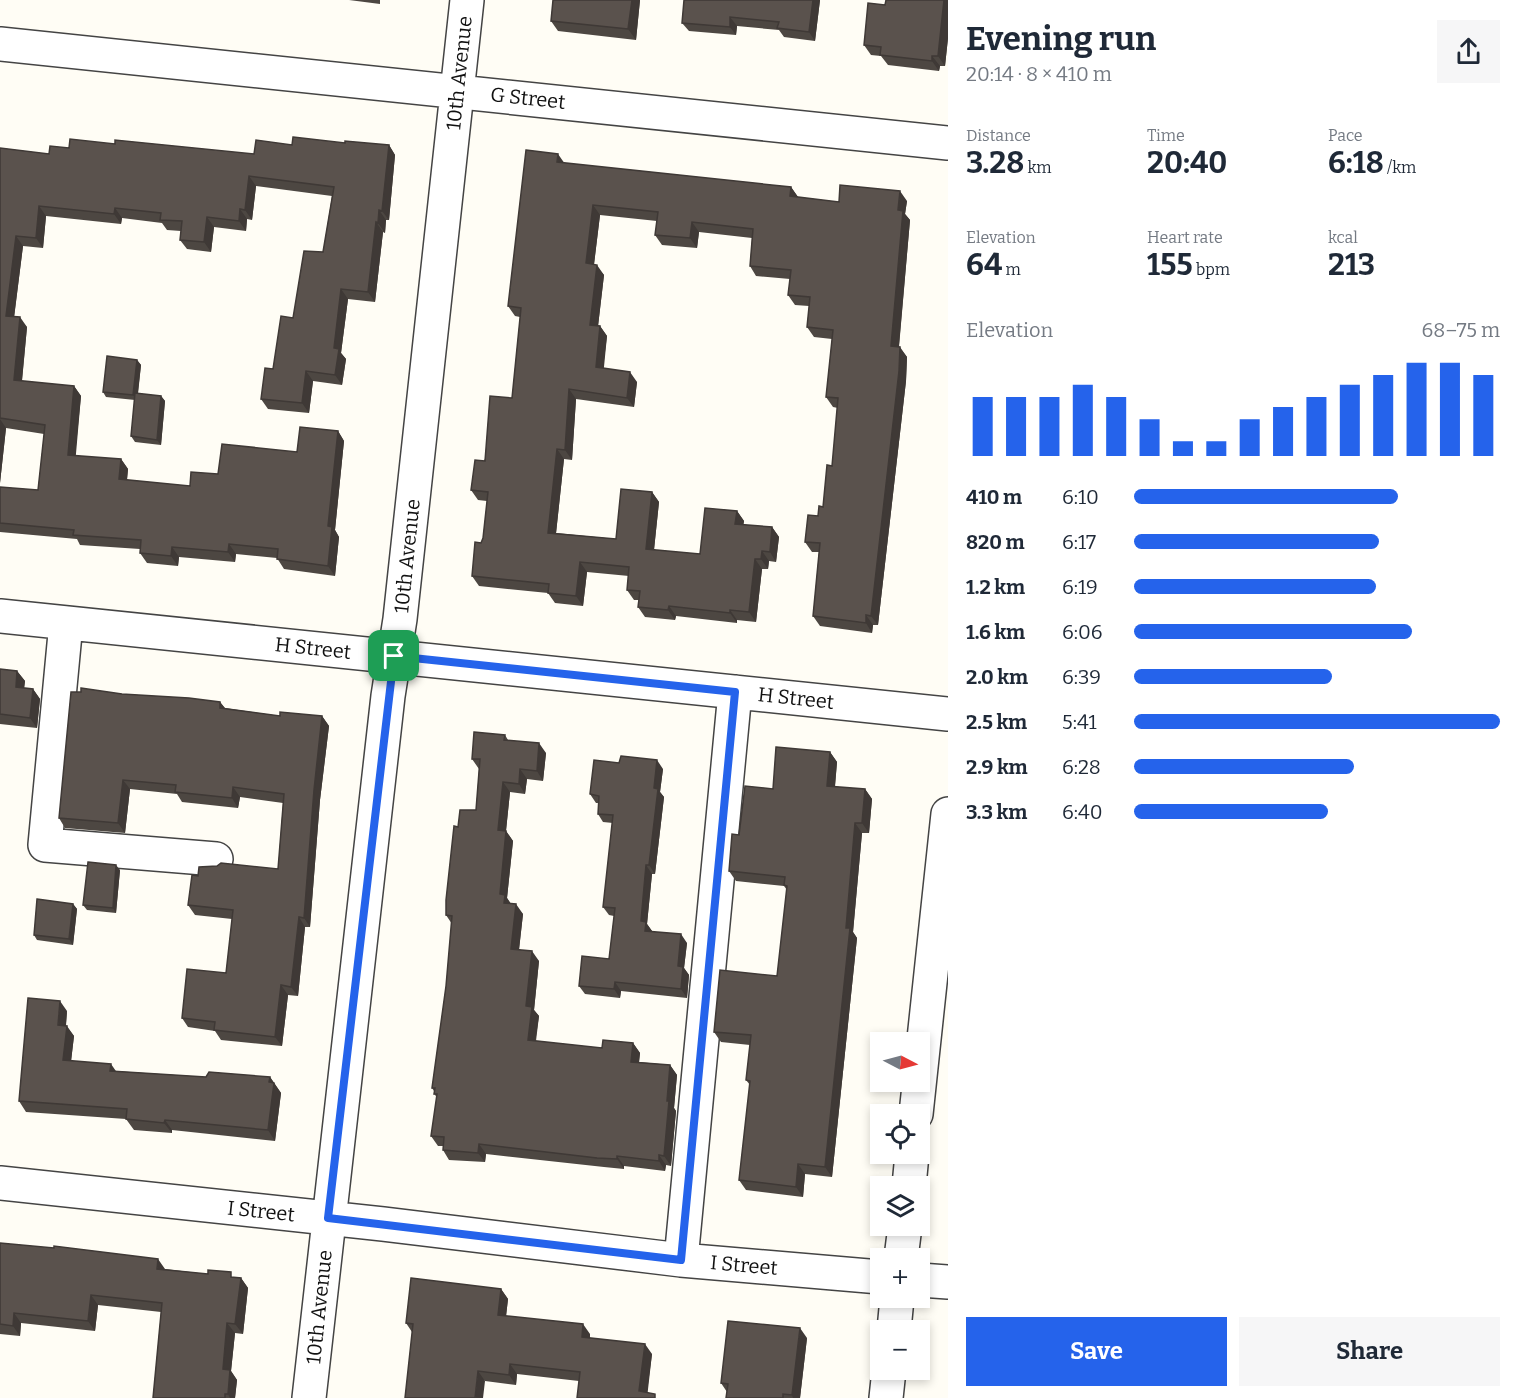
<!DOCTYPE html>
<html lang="en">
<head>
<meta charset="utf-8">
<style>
	:root { --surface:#fff; --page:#f6f6f7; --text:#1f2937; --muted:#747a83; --accent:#2563eb }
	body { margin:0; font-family:Bitter,serif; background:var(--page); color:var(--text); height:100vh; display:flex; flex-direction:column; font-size:22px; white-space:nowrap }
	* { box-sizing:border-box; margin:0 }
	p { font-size:20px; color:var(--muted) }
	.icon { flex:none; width:33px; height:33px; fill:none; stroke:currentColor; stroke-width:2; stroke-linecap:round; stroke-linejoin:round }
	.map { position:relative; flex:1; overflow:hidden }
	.sheet { display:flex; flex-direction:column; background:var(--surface); width:570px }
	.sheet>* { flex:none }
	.needle { width:39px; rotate:96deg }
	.fabs { position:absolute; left:870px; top:1032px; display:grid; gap:12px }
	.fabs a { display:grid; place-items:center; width:60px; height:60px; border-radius:0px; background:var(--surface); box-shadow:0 3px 9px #0003; font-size:30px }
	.pin { position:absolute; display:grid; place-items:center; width:51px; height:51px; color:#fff; margin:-26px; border-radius:12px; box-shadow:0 3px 9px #0006 }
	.round { display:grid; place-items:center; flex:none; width:63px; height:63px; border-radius:0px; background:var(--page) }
	.summary { display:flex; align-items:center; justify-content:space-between; height:102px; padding:0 18px }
	h1 { font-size:33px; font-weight:700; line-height:45px }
	.metrics { display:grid; grid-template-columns:repeat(3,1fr); gap:9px; height:102px; padding:6px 18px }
	.metrics div { display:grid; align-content:center }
	.metrics b { font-size:30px; font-weight:700 }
	.metrics small { font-size:16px; font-weight:400 }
	.metrics p { font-size:16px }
	.chart { height:168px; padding:12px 18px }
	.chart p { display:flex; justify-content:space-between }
	.chart svg { width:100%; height:108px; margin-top:6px; stroke:var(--accent); stroke-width:6 }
	.cta { display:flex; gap:12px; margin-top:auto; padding:12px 18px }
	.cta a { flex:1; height:69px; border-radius:0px; background:var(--accent); color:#fff; font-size:24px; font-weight:700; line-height:69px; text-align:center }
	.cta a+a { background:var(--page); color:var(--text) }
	ul { padding:0 18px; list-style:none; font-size:20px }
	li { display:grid; grid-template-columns:96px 72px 1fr; align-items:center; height:45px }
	li i { height:15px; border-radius:8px; background:var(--accent) }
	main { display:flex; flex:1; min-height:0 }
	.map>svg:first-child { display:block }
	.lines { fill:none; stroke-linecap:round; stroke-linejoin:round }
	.minor-casing { stroke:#444; stroke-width:36 }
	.minor { stroke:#fff; stroke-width:33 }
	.wall { fill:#4d4742 }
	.shaded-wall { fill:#3f3936 }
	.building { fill:#5a524d; stroke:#3f3936; stroke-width:1.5 }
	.route-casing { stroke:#fff; stroke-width:12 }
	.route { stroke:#2563eb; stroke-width:8 }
	.labels { text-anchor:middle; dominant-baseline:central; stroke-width:6; stroke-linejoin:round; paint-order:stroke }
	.street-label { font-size:20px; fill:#111; stroke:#fff }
</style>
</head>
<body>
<main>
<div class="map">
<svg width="948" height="1398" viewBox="0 0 948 1398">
	<rect width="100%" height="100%" fill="#fffdf5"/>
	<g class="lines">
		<defs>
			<path id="minor" d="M0,44L948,143
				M0,616L948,714
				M66,623L45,845L216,859
				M916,1114L948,814
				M0,1183L383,1224L681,1260L880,1277
				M909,1186L912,1154
				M901,1258L905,1226
				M681,1260L735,692
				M920,1280L948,1282
				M894,1330L897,1298
				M309,1398L388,696L400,619L467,0
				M886,1398L889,1370"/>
		</defs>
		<!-- minor casing -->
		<use href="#minor" class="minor-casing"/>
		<!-- minor -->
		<use href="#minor" class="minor"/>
	</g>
	<!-- wall -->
	<path class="wall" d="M349,0H380V4Z
		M553,0H640L636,40L558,31L551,21Z
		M820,0L815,41L784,37L779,30L737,26L736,35L689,31L682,23Z
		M948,0V38L945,66H940L939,71L888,65L881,56L871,55L864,45L885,5Z
		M345,143L389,145L395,155L389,220H386L385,233L383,232L375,302L348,299L341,353L346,359L342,385L313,381L309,413L268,409L261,399L293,318L323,252L332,196L256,186L252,220L247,219L246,231L214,227L211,252L187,249L180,240L181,231L167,230L162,223L122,218L121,224L46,216L43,248L23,246L14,317L27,327L22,381L74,386L81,396L75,456L121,459L128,469L127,480L190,486L218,474L297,452L338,431L344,441L335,530L339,537L335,576L284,569L277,558L236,554L235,562L179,557L178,566L147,563L140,553V549L80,545L77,539L0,532V487L38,490L44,434L6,428L0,483V148L49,154L69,148L115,144L254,154L292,145Z
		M565,163L791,187L798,197L839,202L907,201L905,214L910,220L899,347L907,357L906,381L878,625H873L872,633L820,626L813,616L819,552H812L805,542L823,507L832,466L838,408L833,407L826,397L832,339L814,337L807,327L809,306L795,305L788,295L790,279L756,276L750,266L752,238L699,232L697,248L662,245L655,235L657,221L600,215L594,264L604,275L598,326H600L607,336L603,368L637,382L634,407L576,399L572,460L564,459L556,533L616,539L652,492L659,502L654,550L700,554L737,511L744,521L743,525L772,527L779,537L776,562L769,561L768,569H762L756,622L737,620V623L676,616L675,620L645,617L638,607L639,600H634L627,590L629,576L587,572L583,606L555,603L548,593L479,586L472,576L483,538L487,501L478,500L471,490L512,398L520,317L515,316L508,306Z
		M137,360L141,365L138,394L161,396L165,401L161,445L135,442L131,436L135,400L106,397L103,392Z
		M0,669L17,671L25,681L24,688L33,689L40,699L37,728L0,724Z
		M122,694L220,702L225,708L280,716H322L329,726L320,800L310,927H305L298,996L288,995L282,1046L221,1040L215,1031L188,1027L182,1018L226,973L232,919L195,915L188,905L198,876L278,869L283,803L240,797L238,808L182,802L177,794L130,789L125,833L65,828L59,818Z
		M505,735L508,740L546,753L543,781L527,779L525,794L510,792L506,831L513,841L507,898L511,904L523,914L519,950L539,961L534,1010L539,1016L536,1041L602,1048L633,1043L640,1053L639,1062L670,1065L677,1075L674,1108L676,1111L671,1166L666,1165L665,1171L624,1166V1169L604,1167L486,1154L485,1162L449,1160L443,1150V1146H438L431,1136L437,1097L434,1094V1091L432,1088L446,986L452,924L446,915L458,827L476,810L479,769L472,759Z
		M830,752L837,762L835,787L865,789L872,799L869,833H862L853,932L857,938L832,1177L805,1174L803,1197L746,1190L739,1180L750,1085L746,1080L750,1045L721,1042L714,1032L777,976L787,890L784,886L736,881L729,871L739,835L773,789Z
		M619,763L663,769L660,792L664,797L655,874H652L647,924L652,931L687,943L684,968L689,975L687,998L621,991L620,998L585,994L579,986L609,959L614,916L609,915L603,907L613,823L603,822L598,814L599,803H596L590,794Z
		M120,870L116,913L87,910L83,905Z
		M73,904L77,909L73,945L37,940L34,935Z
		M67,1011L66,1026L74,1036L71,1061L115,1071L206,1077H270L281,1093L275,1141L172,1130V1133L134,1130L126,1119L26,1112L19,1101Z
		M0,1243L165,1269L241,1278L248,1288L243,1334L235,1333L231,1371L237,1380L235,1398H153L161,1312L98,1305L95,1331L21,1323L20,1336L0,1334Z
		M501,1289L508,1299L506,1316L590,1334V1338L652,1354L647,1392L579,1381L517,1374L516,1385L485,1381L412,1332L406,1323Z
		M807,1338L800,1398H726L727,1392L721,1383Z"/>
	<!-- shaded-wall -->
	<path class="shaded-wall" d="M632,0H640L636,40L628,29Z
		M813,0H820L815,41L809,32Z
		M944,0H948V38L945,66L938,56Z
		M730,17L737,26L736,35L730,27Z
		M932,56L940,66L939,71L932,61Z
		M389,145L395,155L389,220L382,211Z
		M558,154L565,164L557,162Z
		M249,176L256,186L252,220L245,210Z
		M791,187L798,197L790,196Z
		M900,191L907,201L905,214L910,220L898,356L891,346L898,210Z
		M593,205L600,215L593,273L586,263Z
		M39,206L46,216L43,248L36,238Z
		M115,208L122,218L121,224L114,214Z
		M240,209L247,219L246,231L239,221Z
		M379,210L386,220L385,233L378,223Z
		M207,217L214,227L211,252L204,242Z
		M376,222L383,232L375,302L368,292Z
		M692,222L699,232L697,248L690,238Z
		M16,236L23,246L13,326L6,316Z
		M597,265L604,275L597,335L590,325Z
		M341,289L348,299L341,353L346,359L342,385L335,375L334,348Z
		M20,317L27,327L21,390L14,380Z
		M600,326L607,336L603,377L596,367Z
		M900,347L907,357L906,381L878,625L871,616Z
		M137,360L141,365L137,400L133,395Z
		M306,371L313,381L309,413L302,403Z
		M630,372L637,382L634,407L627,398Z
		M74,386L81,396L75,465L68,455Z
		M569,389L576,399L572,460L565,450Z
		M161,396L165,401L161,445L157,440Z
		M0,419L6,428L0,483Z
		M338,431L344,441L335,530L339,537L335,576L328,566V526Z
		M557,449L564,459L555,543L548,533Z
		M121,459L128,469L126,489L119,479Z
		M652,492L659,502L653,559L646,549Z
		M737,511L744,521L742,534L735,524Z
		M772,527L779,537L776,562L770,552Z
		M229,544L236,554L235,562L228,552Z
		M172,547L179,557L178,566L171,556Z
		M762,551L769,561L768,569L761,559Z
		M755,559L762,569L756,622L749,612Z
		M580,562L587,572L583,606L576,596Z
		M669,606L676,616L675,620L668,610Z
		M730,610L737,620V623L730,613Z
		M866,615L873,625L872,633L866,623Z
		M17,671L25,681L23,698L16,687Z
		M33,689L40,699L37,728L30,718Z
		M220,702L227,711L220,708Z
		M322,716L329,726L320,800L310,927L304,918L314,790Z
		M539,743L546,753L543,781L537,771Z
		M830,752L837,762L834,796L827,786Z
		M657,760L663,769L660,792L664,797L655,874L649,865L654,788Z
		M520,769L527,779L525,794L519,784Z
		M123,780L130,789L125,833L118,823Z
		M503,782L510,792L505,840L498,830Z
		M233,787L240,797L238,808L232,798Z
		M865,789L872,799L869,833L862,823Z
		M855,823L862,833L853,932L857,938L832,1177L825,1167Z
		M506,831L513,841L507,898L511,904L504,903L500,894Z
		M116,865L120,870L116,913L113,908Z
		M646,865L652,874L647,924L652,931L651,939L645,931L641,921Z
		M73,904L77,909L73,945L69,939Z
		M516,904L523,914L518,958L511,949Z
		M299,917L305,927L298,996L291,987Z
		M681,934L687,943L684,968L689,975L687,998L681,989L678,966Z
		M532,951L539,961L534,1010L539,1016L534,1050L528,1040L526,1006Z
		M615,982L621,991L620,998L614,989Z
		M281,985L288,995L282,1046L275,1037Z
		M60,1001L67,1011L65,1035L58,1025Z
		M67,1026L74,1036L70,1070L63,1060Z
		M633,1043L640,1053L638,1071L631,1062Z
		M111,1064L118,1074L110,1071Z
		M670,1065L677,1075L674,1108L676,1111L671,1166L664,1156L667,1101Z
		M270,1077L281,1093L275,1141L268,1130Z
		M165,1120L172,1130V1133L164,1123Z
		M479,1144L486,1154L485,1162L478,1153Z
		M659,1155L666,1165L665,1171L659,1161Z
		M617,1156L624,1166V1169L617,1159Z
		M798,1164L805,1174L803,1197L796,1187Z
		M158,1259L165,1269H157Z
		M241,1278L248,1288L243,1334L235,1324Z
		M501,1289L508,1299L505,1325L498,1315Z
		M91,1295L98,1305L95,1331L88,1321Z
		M14,1313L21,1323L20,1336L13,1326Z
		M227,1323L235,1333L231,1371L237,1380L235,1398H230L228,1394L223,1369Z
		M583,1324L590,1334L589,1347L582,1337Z
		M800,1328L807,1338L800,1398H793L792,1395Z
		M645,1344L652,1354L647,1398L639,1391Z
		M510,1364L517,1374L516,1385L509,1375Z
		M478,1371L485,1381L483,1398H475Z"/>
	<!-- building -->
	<path class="building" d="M553,0H632L628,29L551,21Z
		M684,0H813L809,32L777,28L779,22L730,17V27L682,23Z
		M886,0H944L938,56H932V61L880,55L881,47L864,45L868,3L885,5Z
		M293,137L345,143V141L389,145L382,211L379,210L378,223L376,222L368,292L341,289L334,348L339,349L335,375L306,371L302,403L261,399L265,368L273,369L281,316L293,318L304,251L323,252L334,187L249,176L245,210L240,209L239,221L207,217L204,242L180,240L182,221L160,220L161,213L115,208L114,214L39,206L36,238L16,236L6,316L20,317L14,380L74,386L68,455L121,459L119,479L190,486L191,472L218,474L222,444L297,452L300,427L338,431L328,526L332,527L328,566L277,559L278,549L229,544L228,552L172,547L171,556L140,553L141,540L73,535L74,530L0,523V487L38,490L45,425L0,418V148L49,154L50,146L69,148L70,139L115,144V140L254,154L256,140L292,145Z
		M526,150L558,154L557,162L791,187L790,196L839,202L840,185L900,191L898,210L903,211L891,346L900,347L899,371L871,616L866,615V623L813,616L820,543L805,542L808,515L818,516L819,506L823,507L827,465L832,466L838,398L826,397L833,330L807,327L810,297L788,295L791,270L750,266L753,229L692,222L690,238L655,235L658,212L593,205L586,263L597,265L590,325L600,326L596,367L630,372L627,398L569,389L565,450L557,449L548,533L616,539L621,489L652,492L646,549L700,554L705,508L737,511L735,524L772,527L770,552L762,551L761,559H755L749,612L730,610V613L669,606L668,610L638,607L640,591L627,590L629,567L580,562L576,596L548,593L549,584L472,576L475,542L481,543L483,538L488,492L471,490L475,460L485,461L490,396L512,398L521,308L508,306Z
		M107,356L137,360L133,395L103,392Z
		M135,393L161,396L157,440L131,436Z
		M0,669L17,671L16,687L33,689L30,718L0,714Z
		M81,688L122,694L189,698L220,702V708L280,716V712L322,716L314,790L304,918L299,917L291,987L281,985L275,1037L214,1030L215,1022L182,1018L187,969L226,973L233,910L188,905L192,875L198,876L199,867L217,866L221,863L278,869L284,794L233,787L232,798L175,792L176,785L123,780L118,823L59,818L71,692H81Z
		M474,732L505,735L504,740L539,743L537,771L520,769L519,784L503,782L498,830L506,831L500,894L505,895L504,903L516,904L511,949L532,951L526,1006L532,1007L528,1040L602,1048L603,1040L633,1043L631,1062L670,1065L667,1101H669L664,1156L659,1155V1161L617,1156V1159L597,1158L479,1144L478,1153L443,1150L444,1137L431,1136L437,1094H434L435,1088H432L446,986L452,916L446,915V900L454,826L458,827L460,810H476L480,759H472Z
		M776,747L830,752L827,786L865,789L862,823H855L846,928H850L825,1167L798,1164L796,1187L739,1180L750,1081L746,1080L751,1035L714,1032L720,970L777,976L787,886L784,885L785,877L729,871L732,834L739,835L745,786L773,789Z
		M621,756L657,760L654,788L658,789L649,865H646L641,921L646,922L645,931L681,934L678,966L683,967L681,989L615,982L614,989L579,986L582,956L609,959L615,908L603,907L613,815L598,814L599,796L590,794L594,760L619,763Z
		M88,862L116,865L113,908L83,905Z
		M37,899L73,904L69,939L34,935Z
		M28,998L60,1001L58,1025L67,1026L63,1060L111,1064L110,1071L206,1077L209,1072L270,1077L269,1082L274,1083L268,1130L165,1120L164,1123L126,1119L127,1109L19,1101Z
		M0,1243L54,1248V1246L158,1259L157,1269L208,1274V1270L231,1272V1277L241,1278L235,1324L227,1323L223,1369L230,1370L228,1394H225V1398H153L162,1303L91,1295L88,1321L14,1313L13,1326L0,1324Z
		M411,1278L501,1289L498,1315L583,1324L582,1337L645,1344L639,1391L655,1394V1398H577L580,1372L510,1364L509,1375L478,1371L475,1398H405L413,1324L406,1323Z
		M728,1321L800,1328L792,1395L783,1394V1398H726L728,1384L721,1383Z"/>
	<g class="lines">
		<defs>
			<path id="route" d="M394,656L735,692L681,1260L328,1218Z"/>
		</defs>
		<!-- route casing -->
		<use href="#route" class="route-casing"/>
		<!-- route -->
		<use href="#route" class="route"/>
	</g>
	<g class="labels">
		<!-- street labels -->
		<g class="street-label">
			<text transform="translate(459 73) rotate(-84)">10th Avenue</text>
			<text transform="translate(528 98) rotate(6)">G Street</text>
			<text transform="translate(407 556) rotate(-84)">10th Avenue</text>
			<text transform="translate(313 648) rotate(6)">H Street</text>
			<text transform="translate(796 698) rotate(6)">H Street</text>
			<text transform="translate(261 1211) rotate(6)">I Street</text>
			<text transform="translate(744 1265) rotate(5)">I Street</text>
			<text transform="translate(319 1307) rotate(-84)">10th Avenue</text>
		</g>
	</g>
</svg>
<div class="fabs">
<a><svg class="needle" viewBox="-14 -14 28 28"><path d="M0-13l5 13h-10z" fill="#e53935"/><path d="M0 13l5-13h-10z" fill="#747a83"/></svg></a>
<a><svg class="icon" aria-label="locate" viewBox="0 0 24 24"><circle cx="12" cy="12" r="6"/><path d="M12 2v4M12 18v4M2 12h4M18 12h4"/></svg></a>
<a><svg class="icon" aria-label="layers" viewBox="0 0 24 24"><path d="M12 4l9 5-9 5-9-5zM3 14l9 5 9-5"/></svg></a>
<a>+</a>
<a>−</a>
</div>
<div class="pin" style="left:394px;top:656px;background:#1e9e55"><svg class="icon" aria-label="arrive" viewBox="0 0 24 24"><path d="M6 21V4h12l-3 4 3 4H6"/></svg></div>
</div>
<section class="sheet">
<div class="summary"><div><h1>Evening run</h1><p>20:14 · 8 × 410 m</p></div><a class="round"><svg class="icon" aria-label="share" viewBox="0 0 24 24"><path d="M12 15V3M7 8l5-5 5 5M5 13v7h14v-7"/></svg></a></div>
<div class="metrics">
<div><p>Distance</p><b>3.28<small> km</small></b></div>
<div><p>Time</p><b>20:40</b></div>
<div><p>Pace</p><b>6:18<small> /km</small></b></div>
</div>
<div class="metrics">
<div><p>Elevation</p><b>64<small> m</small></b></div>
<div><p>Heart rate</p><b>155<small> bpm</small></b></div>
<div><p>kcal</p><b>213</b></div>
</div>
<div class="chart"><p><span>Elevation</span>68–75 m</p>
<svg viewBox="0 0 160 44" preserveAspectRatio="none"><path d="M5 44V20M15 44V20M25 44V20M35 44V15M45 44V20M55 44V29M65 44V38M75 44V38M85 44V29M95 44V24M105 44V20M115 44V15M125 44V11M135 44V6M145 44V6M155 44V11"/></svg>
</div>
<ul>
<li><b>410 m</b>6:10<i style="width:72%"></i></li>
<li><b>820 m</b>6:17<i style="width:67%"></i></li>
<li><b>1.2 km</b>6:19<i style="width:66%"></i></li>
<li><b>1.6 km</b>6:06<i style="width:76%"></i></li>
<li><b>2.0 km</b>6:39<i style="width:54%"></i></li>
<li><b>2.5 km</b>5:41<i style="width:100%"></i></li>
<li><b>2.9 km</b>6:28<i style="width:60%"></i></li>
<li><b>3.3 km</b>6:40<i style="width:53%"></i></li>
</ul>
<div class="cta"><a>Save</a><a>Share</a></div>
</section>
</main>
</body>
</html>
